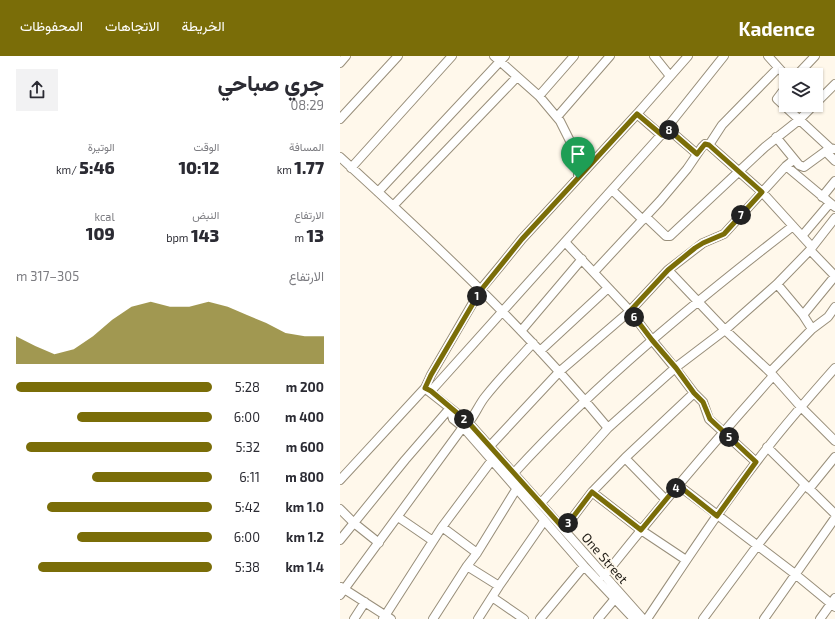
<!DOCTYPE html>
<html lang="ar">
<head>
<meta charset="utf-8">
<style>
	:root { --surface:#fff; --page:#f2f2f3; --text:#2b2b33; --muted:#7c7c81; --accent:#7a6d08 }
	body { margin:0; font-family:"Exo 2",Vazirmatn,sans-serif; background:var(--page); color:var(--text); direction:rtl; height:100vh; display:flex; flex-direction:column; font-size:15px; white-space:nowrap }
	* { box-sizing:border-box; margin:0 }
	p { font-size:13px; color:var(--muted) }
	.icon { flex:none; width:22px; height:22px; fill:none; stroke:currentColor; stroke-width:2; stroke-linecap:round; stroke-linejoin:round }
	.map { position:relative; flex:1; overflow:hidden; direction:ltr }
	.side { display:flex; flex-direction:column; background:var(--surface); width:340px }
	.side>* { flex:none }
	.controls { position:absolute; left:439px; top:12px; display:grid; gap:8px }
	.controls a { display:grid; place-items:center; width:44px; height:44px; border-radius:0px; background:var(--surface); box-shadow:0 1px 3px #0004; font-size:20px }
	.pin { position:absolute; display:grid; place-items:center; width:34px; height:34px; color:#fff; margin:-41px -17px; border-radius:50% 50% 50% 0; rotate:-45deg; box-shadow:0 0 4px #0007 }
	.pin .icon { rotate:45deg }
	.km { position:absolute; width:20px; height:20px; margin:-10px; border-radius:50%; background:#222; color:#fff; font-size:11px; line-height:20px; text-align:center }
	.round { display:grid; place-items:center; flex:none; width:42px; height:42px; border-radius:0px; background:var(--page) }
	.overview { display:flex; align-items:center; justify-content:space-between; height:68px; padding:0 16px }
	h1 { font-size:22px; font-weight:800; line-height:30px }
	.figures { display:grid; grid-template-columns:repeat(3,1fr); gap:6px; height:68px; padding:4px 16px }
	.figures div { display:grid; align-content:center }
	.figures b { font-size:17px; font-weight:800 }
	.figures small { font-size:11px; font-weight:400 }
	.figures p { font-size:11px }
	.chart { height:112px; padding:8px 16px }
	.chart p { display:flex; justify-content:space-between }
	.chart svg { width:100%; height:72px; margin-top:4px; fill:var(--accent); opacity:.7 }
	ul { padding:0 16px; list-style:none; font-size:13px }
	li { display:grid; grid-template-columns:64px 48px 1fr; align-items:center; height:30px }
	li i { height:10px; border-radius:5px; background:var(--accent) }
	header { display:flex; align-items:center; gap:24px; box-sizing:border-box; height:56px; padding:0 20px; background:var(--accent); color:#fff }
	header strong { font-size:19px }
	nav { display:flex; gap:22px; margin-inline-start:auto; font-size:14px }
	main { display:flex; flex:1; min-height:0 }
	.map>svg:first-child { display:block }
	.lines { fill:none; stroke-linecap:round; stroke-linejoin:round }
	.minor-casing { stroke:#988e7a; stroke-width:10 }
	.minor { stroke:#fff; stroke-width:8 }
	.route-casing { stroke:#fff; stroke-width:8 }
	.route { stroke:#7a6d08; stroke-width:5 }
	.labels { text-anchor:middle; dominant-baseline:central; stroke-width:3.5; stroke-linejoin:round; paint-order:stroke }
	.street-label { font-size:13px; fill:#221e17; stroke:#fff8eb }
</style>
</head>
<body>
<header>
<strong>Kadence</strong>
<nav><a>الخريطة</a><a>الاتجاهات</a><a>المحفوظات</a></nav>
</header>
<main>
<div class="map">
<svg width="495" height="563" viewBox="0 0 495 563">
	<rect width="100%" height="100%" fill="#fff8eb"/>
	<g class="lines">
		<defs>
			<path id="minor" d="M154,0L199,40L220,65L238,101V122
				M314,0L330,20
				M428,0L446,20
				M0,7L6,0
				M457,19L475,0
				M446,31L437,43L490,92
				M199,40L234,0
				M476,47L495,28
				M297,58L321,79
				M217,61L270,0
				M0,63L58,0
				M327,72L357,98
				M436,81L459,109L464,111L490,92L495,93
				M369,89L422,136L472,191
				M486,96L495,105
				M0,101C94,187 187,274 268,372
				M446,110L495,151
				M11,112L112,0
				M272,134L303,164
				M38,136L165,0
				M482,141L495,125
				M53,150L177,21
				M306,161L326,180H330L425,91L459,64L474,49
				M462,180L490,147
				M225,186L290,255L312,284L335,312L354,337L363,346L369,363L416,406
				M328,214L385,274L430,316L461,351L495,385
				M254,216L320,145L347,113L362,91L365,88L369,89L382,69L438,12
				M437,228L463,259L472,273
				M463,259L495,220L470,194
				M181,275L242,203
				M200,295L268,232
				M430,316L472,273L488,261L495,251
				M86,333L129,367L303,563
				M91,335L321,79L384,0
				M110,352L113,363L123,371L244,510L294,563
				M150,390L219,316L290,255L328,214L363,187L384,178L446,110L451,106L453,103
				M427,391L495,458
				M285,402L326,444
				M174,417C258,325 355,246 453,170
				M0,424L85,332L91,319L141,233L161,209L182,183L297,58L348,0
				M338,429L455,518L495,551
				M469,433L495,401
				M252,436L301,474L346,504
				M201,447L268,372L335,312L385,274L437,228L470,194L495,162
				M0,453L14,467L39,487
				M58,461L93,485
				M102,471L137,497
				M224,473L252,436L285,402L354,337
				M0,484L65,404L110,352
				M127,510L159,530
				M264,520C319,451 375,385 433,320
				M1,531L51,563
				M0,539L123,371C133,365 137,351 145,341C160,322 177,305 193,287
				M152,541L184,563
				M14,563L25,546
				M43,563L102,471L152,404
				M93,563L127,510L137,497L177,432
				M138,563L159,530L204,465
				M200,563L244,510
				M258,563L278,539
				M307,563C346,505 384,446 428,391C449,364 472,338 495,312
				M363,563L417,490L465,429
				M424,563L495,462
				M480,563L495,542"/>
		</defs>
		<!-- minor casing -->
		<use href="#minor" class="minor-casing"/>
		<!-- minor -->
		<use href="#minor" class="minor"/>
	</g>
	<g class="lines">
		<defs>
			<path id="route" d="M297,58L322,79L327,72L357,98L365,88L369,89L422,136L384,178L363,187L355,192L328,214L290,255L312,284L336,312L354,337L363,346L370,363L416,406L377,460L338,429L301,474L252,436L224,473L129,367L91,335L85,332L91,319L141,234L182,183Z"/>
		</defs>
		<!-- route casing -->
		<use href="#route" class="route-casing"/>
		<!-- route -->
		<use href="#route" class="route"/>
	</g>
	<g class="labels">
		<!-- street labels -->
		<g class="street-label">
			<text transform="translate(265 502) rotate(49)">One Street</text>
		</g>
	</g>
</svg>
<div class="controls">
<a><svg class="icon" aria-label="layers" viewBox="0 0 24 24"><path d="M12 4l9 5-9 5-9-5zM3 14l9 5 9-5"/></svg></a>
</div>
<div class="pin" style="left:238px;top:122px;background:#1e9e55"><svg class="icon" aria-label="arrive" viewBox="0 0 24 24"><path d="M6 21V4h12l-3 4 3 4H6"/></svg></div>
<b class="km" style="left:137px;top:240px">1</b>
<b class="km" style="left:124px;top:363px">2</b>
<b class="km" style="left:228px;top:467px">3</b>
<b class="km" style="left:336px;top:432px">4</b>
<b class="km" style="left:389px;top:381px">5</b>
<b class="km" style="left:294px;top:261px">6</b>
<b class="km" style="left:401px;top:159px">7</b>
<b class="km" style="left:329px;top:74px">8</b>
</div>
<section class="side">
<div class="overview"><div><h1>جري صباحي</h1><p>08:29</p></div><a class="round"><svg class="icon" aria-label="share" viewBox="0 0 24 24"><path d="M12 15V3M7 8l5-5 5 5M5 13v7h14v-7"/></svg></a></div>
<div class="figures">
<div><p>المسافة</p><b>1.77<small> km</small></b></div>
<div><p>الوقت</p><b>10:12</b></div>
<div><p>الوتيرة</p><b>5:46<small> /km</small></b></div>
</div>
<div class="figures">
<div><p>الارتفاع</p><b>13<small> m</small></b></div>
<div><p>النبض</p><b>143<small> bpm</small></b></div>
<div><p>kcal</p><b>109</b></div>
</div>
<div class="chart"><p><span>الارتفاع</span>305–317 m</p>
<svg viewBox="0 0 160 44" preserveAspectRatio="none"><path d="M0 44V27L10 33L20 38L30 35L40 27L50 17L60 9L70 6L80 9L90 9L100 6L110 9L120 14L130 19L140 25L150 27L160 27V44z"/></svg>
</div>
<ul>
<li><b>200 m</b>5:28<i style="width:100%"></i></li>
<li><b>400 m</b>6:00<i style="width:69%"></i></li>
<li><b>600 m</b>5:32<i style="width:95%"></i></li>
<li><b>800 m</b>6:11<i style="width:61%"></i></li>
<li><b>1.0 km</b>5:42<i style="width:84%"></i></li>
<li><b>1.2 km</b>6:00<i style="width:69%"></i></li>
<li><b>1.4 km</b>5:38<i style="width:89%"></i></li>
</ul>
</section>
</main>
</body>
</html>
